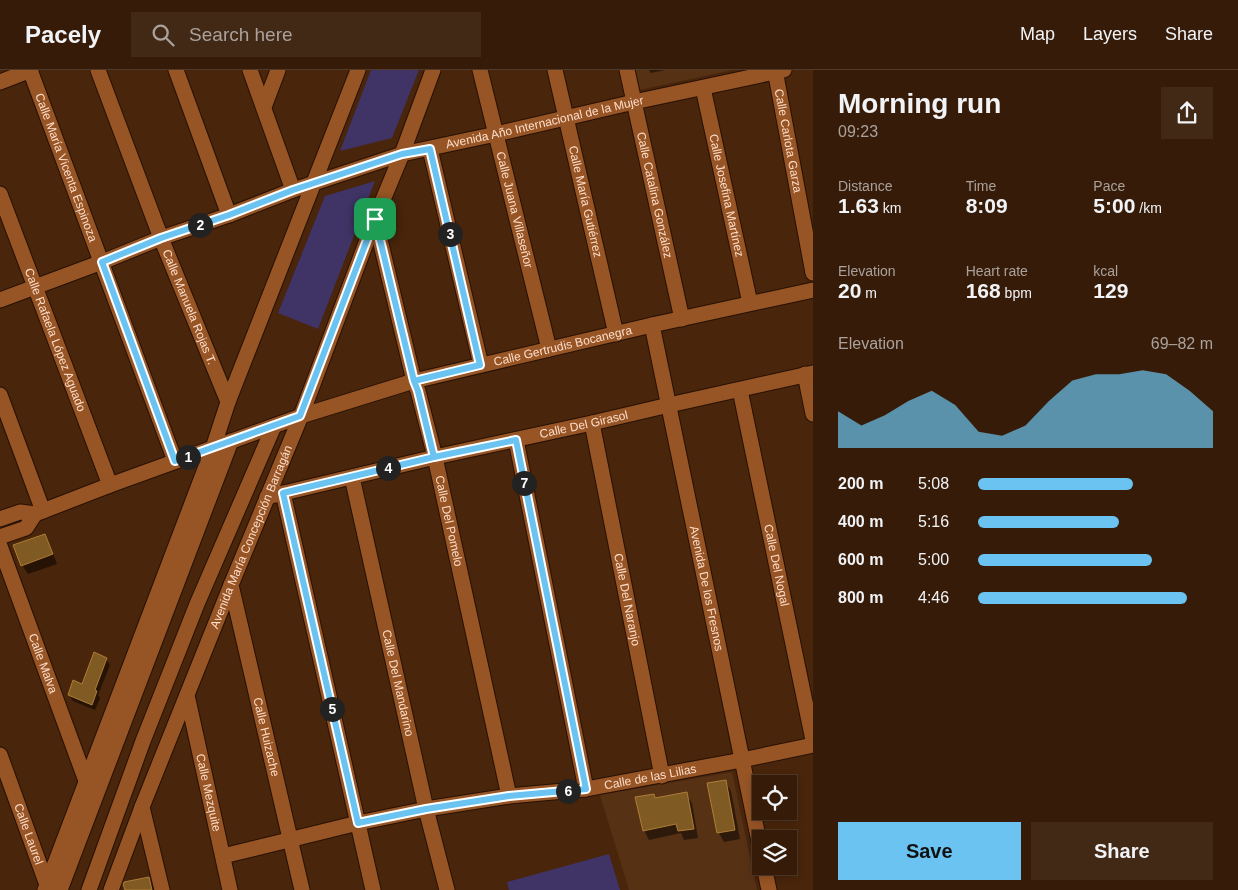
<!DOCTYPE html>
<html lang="en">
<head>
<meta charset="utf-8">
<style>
	:root { --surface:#361c08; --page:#412916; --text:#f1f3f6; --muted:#aaa19c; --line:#503a29; --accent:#6ac3f1 }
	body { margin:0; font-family:Arial,sans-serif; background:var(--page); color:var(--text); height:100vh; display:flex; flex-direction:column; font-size:19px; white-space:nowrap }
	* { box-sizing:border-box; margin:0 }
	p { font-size:16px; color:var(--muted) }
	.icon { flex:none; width:28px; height:28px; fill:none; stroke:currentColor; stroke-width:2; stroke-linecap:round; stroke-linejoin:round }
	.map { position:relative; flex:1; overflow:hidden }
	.drawer { display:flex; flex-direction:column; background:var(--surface); width:425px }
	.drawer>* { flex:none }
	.buttons { position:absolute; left:752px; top:705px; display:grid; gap:10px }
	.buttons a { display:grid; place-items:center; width:45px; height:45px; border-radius:0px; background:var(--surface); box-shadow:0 2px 8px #0003,0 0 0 1px var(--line); font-size:25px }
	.pin { position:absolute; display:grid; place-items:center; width:42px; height:42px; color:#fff; margin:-21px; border-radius:10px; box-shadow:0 2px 8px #0006 }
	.km { position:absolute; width:25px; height:25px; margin:-12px; border-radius:50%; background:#222; color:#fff; font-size:14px; line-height:25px; text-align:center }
	.round { display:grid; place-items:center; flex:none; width:52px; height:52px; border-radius:0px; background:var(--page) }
	.overview { display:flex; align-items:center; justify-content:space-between; height:85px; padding:0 25px }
	h1 { font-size:28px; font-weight:800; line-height:38px }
	.metrics { display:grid; grid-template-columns:repeat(3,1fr); gap:8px; height:85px; padding:5px 25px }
	.metrics div { display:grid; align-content:center }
	.metrics b { font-size:21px; font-weight:800 }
	.metrics small { font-size:14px; font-weight:400 }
	.metrics p { font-size:14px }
	.chart { height:140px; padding:10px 25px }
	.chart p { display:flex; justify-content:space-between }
	.chart svg { width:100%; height:90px; margin-top:5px; fill:var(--accent); opacity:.7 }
	.primary-button { display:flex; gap:10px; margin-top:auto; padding:10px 25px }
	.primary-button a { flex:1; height:58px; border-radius:0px; background:var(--accent); color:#111; font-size:20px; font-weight:800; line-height:58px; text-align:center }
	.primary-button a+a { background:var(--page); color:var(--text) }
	ul { padding:0 25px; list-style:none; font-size:16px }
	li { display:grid; grid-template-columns:80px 60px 1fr; align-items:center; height:38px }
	li i { height:12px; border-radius:6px; background:var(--accent) }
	header { display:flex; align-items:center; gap:30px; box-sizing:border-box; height:70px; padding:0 25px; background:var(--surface); border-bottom:1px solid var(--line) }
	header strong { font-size:24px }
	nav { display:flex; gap:28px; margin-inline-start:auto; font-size:18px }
	.search { width:350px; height:45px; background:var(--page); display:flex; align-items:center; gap:12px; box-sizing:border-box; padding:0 18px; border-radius:0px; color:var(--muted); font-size:19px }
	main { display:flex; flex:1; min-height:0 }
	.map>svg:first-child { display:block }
	.built { fill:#573114 }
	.green { fill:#403366 }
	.shadow { fill:#0007 }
	.building { fill:#7f5a23; stroke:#af7d35 }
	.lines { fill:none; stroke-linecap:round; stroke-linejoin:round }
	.minor-casing { stroke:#261104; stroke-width:17 }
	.minor { stroke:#975424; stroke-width:15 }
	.route-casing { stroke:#fff; stroke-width:10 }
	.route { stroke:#6ac3f1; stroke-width:6 }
	.labels { text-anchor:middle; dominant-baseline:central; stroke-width:4; stroke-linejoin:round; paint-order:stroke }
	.street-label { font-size:12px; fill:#fddecb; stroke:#48250b }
</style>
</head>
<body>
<header>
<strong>Pacely</strong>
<div class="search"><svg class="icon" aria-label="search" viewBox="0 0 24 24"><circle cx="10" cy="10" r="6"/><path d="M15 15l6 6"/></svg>Search here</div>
<nav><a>Map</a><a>Layers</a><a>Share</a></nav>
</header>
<main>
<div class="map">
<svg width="813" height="820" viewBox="0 0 813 820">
	<rect width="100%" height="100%" fill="#48250b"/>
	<!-- built -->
	<path class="built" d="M635,0H733L639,20Z
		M732,702L757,820H629L600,725Z"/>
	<!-- green -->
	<path class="green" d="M371,0H419L392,68L340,81Z
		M375,111L318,259L278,243L325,126Z
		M609,784L620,820H509L507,812Z"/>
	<!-- shadow -->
	<path class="shadow" d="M649,0H665L651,3Z
		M45,466L50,475L57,494L28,504L22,495Z
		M106,589L110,595L98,625L100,628L95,640L73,631L69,625L83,616Z
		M725,711L731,721L740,769L724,772L719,763Z
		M686,724L692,733L698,768L684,770L681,763L649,770L644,760L656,730Z
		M149,808L155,820H126Z"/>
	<!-- building -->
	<path class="building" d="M45,464L53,484L21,496L13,475Z
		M94,582L107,588L95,620L97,621L92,635L68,625L73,610L82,614Z
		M726,710L735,760L717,763L707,713Z
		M687,722L694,759L678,761L676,754L643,761L635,727L654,724L655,728Z
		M149,807L152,820H125L123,814L124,812Z"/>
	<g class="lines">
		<defs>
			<g id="minor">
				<path id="s1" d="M30,0L175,391"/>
				<path id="s2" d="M98,0L161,168L228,332"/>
				<path d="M176,0L229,145"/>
				<path d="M250,0L293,120"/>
				<path id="s3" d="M480,0L549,279"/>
				<path id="s4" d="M555,0L616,264"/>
				<path id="s5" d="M627,0L682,249"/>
				<path id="s6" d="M775,0L813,203"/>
				<path d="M0,12L31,0"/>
				<path id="s7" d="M703,18L750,233"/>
				<path d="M264,37L278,0"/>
				<path d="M430,79L481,295"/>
				<path id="s8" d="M0,124L110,415"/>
				<path id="s9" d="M375,149L414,311L418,321L435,387L509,726"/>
				<path id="s10" d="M0,230L102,192L161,168L229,145L293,120L402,84L496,64L634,32L784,0"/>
				<path id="s11" d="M652,255L761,781"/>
				<path d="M805,304L813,344"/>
				<path id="s12" d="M740,320L813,670"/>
				<path d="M0,325L43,441"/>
				<path id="s13" d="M592,353L662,706"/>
				<path d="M516,370L586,719"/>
				<path id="s14" d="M352,407L426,739L447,820"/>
				<path d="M283,423L373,820"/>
				<path id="s15" d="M267,427L435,387L592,353L669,335L813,303"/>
				<path id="s16" d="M0,449L20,442L35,444L110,415L301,346L414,311L652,255L813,220"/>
				<path d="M0,467L26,458L35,444"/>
				<path id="s17" d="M0,476L86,711"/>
				<path id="s18" d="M231,515L302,820"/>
				<path id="s19" d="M187,625L230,820"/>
				<path id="s20" d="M0,685L47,815"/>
				<path d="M142,737L162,820"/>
				<path id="s21" d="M223,786L358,753L426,739L509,726L586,719L742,690L813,675"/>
				<path d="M764,796L769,820"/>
				<path d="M45,820L213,378L228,332L358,0"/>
				<path d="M60,820L231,371"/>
				<path d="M89,820L143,671L197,534L274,356"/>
				<path id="s22" d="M111,820L142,737L231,515L301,346L375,149L402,84L433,0"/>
			</g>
		</defs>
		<!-- minor casing -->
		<use href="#minor" class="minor-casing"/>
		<!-- minor -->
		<use href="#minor" class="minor"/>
	</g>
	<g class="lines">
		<defs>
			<path id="route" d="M375,149L300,346L175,391L102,192L161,168L229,145L293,120L402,84L430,79L480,295L414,311L418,321L434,387L283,423L358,753L426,739L509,726L586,719L516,370L434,387L418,321L414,311L375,149"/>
		</defs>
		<!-- route casing -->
		<use href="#route" class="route-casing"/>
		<!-- route -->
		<use href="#route" class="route"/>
	</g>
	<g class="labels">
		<!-- street labels -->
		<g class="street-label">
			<text stroke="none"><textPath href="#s10" startOffset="574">Avenida Año Internacional de la Mujer</textPath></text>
			<text stroke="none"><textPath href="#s6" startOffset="72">Calle Carlota Garza</textPath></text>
			<text stroke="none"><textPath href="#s1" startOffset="104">Calle María Vicenta Espinoza</textPath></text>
			<text stroke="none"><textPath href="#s5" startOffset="128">Calle Catalina González</textPath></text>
			<text stroke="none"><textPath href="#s7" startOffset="110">Calle Josefina Martínez</textPath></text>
			<text stroke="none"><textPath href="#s4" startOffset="135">Calle María Gutiérrez</textPath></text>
			<text stroke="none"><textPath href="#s3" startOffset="144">Calle Juana Villaseñor</textPath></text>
			<text stroke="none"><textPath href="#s2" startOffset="254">Calle Manuela Rojas T.</textPath></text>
			<text stroke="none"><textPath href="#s8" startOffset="156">Calle Rafaela López Aguado</textPath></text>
			<text stroke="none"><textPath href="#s16" startOffset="591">Calle Gertrudis Bocanegra</textPath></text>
			<text stroke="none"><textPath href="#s15" startOffset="325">Calle Del Girasol</textPath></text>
			<text stroke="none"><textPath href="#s9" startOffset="311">Calle Del Pomelo</textPath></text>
			<text stroke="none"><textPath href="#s22" startOffset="380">Avenida María Concepción Barragán</textPath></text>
			<text stroke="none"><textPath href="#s12" startOffset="179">Calle Del Nogal</textPath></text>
			<text stroke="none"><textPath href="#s11" startOffset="269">Avenida De los Fresnos</textPath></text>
			<text stroke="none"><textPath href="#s13" startOffset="180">Calle Del Naranjo</textPath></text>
			<text stroke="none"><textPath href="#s17" startOffset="125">Calle Malva</textPath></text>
			<text stroke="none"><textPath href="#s14" startOffset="211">Calle Del Mandarino</textPath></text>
			<text stroke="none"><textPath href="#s18" startOffset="156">Calle Huizache</textPath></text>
			<text stroke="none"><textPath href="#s21" startOffset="435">Calle de las Lilias</textPath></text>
			<text stroke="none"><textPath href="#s19" startOffset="100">Calle Mezquite</textPath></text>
			<text stroke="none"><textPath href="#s20" startOffset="84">Calle Laurel</textPath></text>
		</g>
	</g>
</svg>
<div class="buttons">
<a><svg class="icon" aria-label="locate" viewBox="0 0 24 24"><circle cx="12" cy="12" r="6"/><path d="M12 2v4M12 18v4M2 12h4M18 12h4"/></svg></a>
<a><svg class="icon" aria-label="layers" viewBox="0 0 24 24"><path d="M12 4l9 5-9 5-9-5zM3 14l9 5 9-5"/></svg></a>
</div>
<div class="pin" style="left:375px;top:149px;background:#1e9e55"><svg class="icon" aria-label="arrive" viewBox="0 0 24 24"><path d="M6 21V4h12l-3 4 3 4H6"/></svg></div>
<b class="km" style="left:188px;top:387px">1</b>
<b class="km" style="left:200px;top:155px">2</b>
<b class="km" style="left:450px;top:164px">3</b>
<b class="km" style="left:388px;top:398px">4</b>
<b class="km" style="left:332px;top:639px">5</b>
<b class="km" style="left:568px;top:721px">6</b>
<b class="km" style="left:524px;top:413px">7</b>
</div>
<section class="drawer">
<div class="overview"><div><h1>Morning run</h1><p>09:23</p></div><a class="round"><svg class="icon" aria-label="share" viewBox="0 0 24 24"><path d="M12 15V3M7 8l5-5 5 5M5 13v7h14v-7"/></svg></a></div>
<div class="metrics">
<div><p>Distance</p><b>1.63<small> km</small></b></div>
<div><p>Time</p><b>8:09</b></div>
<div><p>Pace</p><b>5:00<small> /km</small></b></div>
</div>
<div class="metrics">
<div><p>Elevation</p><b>20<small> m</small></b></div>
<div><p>Heart rate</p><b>168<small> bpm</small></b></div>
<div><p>kcal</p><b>129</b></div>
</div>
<div class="chart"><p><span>Elevation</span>69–82 m</p>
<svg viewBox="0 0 160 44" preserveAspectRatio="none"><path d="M0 44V26L10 33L20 28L30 21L40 16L50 23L60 36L70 38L80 33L90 21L100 11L110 8L120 8L130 6L140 8L150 16L160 26V44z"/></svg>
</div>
<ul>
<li><b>200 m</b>5:08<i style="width:66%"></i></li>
<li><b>400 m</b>5:16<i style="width:60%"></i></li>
<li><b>600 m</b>5:00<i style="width:74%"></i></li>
<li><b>800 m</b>4:46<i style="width:89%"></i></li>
</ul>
<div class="primary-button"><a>Save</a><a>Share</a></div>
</section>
</main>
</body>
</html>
